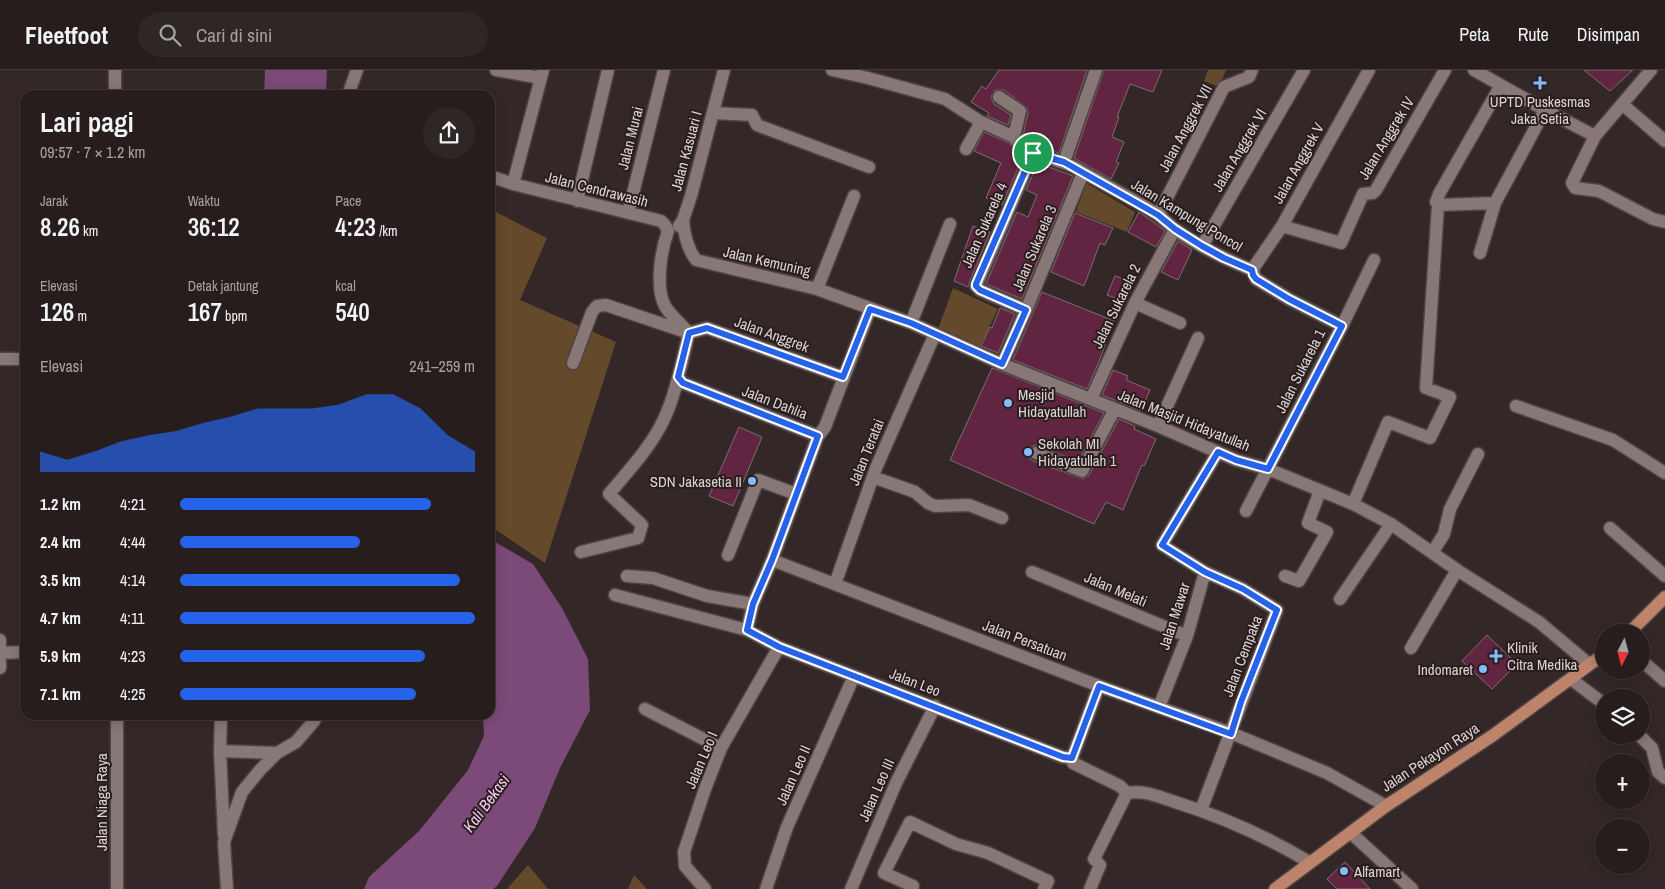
<!DOCTYPE html>
<html lang="id">
<head>
<meta charset="utf-8">
<style>
	:root { --surface:#271d1d; --page:#2f2626; --text:#f1f3f6; --muted:#a4a2a4; --line:#433b3b; --accent:#2563eb }
	body { margin:0; font-family:"Archivo Narrow",sans-serif; background:var(--page); color:var(--text); height:100vh; display:flex; flex-direction:column; font-size:19px; white-space:nowrap }
	* { box-sizing:border-box; margin:0 }
	p { font-size:16px; color:var(--muted) }
	.icon { flex:none; width:28px; height:28px; fill:none; stroke:currentColor; stroke-width:2; stroke-linecap:round; stroke-linejoin:round }
	.map { position:relative; flex:1; overflow:hidden }
	.panel { position:absolute; left:20px; top:20px; width:475px; height:630px; display:flex; flex-direction:column; background:var(--surface); border-radius:15px; box-shadow:0 2px 12px #0003,0 0 0 1px var(--line) }
	.panel>* { flex:none }
	.needle { width:32px; rotate:186deg }
	.fabs { position:absolute; left:1595px; top:554px; display:grid; gap:10px }
	.fabs a { display:grid; place-items:center; width:55px; height:55px; border-radius:50%; background:var(--surface); box-shadow:0 2px 12px #0003,0 0 0 1px var(--line); font-size:25px }
	.pin { position:absolute; display:grid; place-items:center; width:42px; height:42px; color:#fff; margin:-21px; border:2px solid #fff; border-radius:50%; box-shadow:0 1px 5px #0007 }
	.round { display:grid; place-items:center; flex:none; width:52px; height:52px; border-radius:26px; background:var(--page) }
	.head { display:flex; align-items:center; justify-content:space-between; height:85px; padding:0 20px }
	h1 { font-size:28px; font-weight:600; line-height:38px }
	.metrics { display:grid; grid-template-columns:repeat(3,1fr); gap:8px; height:85px; padding:5px 20px }
	.metrics div { display:grid; align-content:center }
	.metrics b { font-size:25px; font-weight:600 }
	.metrics small { font-size:14px; font-weight:400 }
	.metrics p { font-size:14px }
	.chart { height:140px; padding:10px 20px }
	.chart p { display:flex; justify-content:space-between }
	.chart svg { width:100%; height:90px; margin-top:5px; fill:var(--accent); opacity:.7 }
	ul { padding:0 20px; list-style:none; font-size:16px }
	li { display:grid; grid-template-columns:80px 60px 1fr; align-items:center; height:38px }
	li i { height:12px; border-radius:6px; background:var(--accent) }
	header { display:flex; align-items:center; gap:30px; box-sizing:border-box; height:70px; padding:0 25px; background:var(--surface); border-bottom:1px solid var(--line) }
	header strong { font-size:24px }
	nav { display:flex; gap:28px; margin-inline-start:auto; font-size:18px }
	.search { width:350px; height:45px; background:var(--page); display:flex; align-items:center; gap:12px; box-sizing:border-box; padding:0 18px; border-radius:28px; color:var(--muted); font-size:19px }
	.map>svg:first-child { display:block }
	.green { fill:#644a2a }
	.water { fill:#7b4a78 }
	.building { fill:#622541; stroke:#7b6d72 }
	.lines { fill:none; stroke-linecap:round; stroke-linejoin:round }
	.minor-casing { stroke:#4d4343; stroke-width:15 }
	.major-casing { stroke:#4d4343; stroke-width:15 }
	.minor { stroke:#877776; stroke-width:12 }
	.major { stroke:#be846b; stroke-width:12 }
	.route-casing { stroke:#fff; stroke-width:10 }
	.route { stroke:#2563eb; stroke-width:6 }
	.poi-dot { fill:#84bcfb; stroke:#2a1d1d; stroke-width:2 }
	.labels { text-anchor:middle; dominant-baseline:central; stroke-width:4; stroke-linejoin:round; paint-order:stroke }
	.poi-label { font-size:15px; fill:#ddd4d4; stroke:#2a1d1d; text-anchor:start }
	.street-label { font-size:15px; fill:#ddd4d4; stroke:#2a1d1d }
	.water-label { font-size:16px; font-style:italic; fill:#f7caf3; stroke:#2a1d1d }
</style>
</head>
<body>
<header>
<strong>Fleetfoot</strong>
<div class="search"><svg class="icon" aria-label="search" viewBox="0 0 24 24"><circle cx="10" cy="10" r="6"/><path d="M15 15l6 6"/></svg>Cari di sini</div>
<nav><a>Peta</a><a>Rute</a><a>Disimpan</a></nav>
</header>
<div class="map">
<svg width="1665" height="819" viewBox="0 0 1665 819">
	<rect width="100%" height="100%" fill="#342727"/>
	<!-- green -->
	<path class="green" d="M1208,0H1226L1219,17L1204,11Z
		M1086,113L1135,142L1127,162L1076,142Z
		M490,139L547,168L520,230L616,272L545,493L490,456Z
		M953,218L998,239L978,281L937,262Z
		M528,795L548,819H507Z
		M634,805L647,819H628Z"/>
	<!-- water -->
	<path class="water" d="M265,0H327L326,25H264Z
		M490,469L533,494L562,538L588,589L590,640L560,698L535,758L497,816L493,819H364L369,807L419,761L468,700L484,666L483,645H490Z"/>
	<!-- building -->
	<path class="building" d="M999,0H1087L1059,83L1035,75L1024,67L1023,65L1028,43L1027,38L1004,20H995L991,27L994,34L1011,45L1008,55L987,46L989,43L971,32L982,16L986,19Z
		M1104,0H1162L1153,22L1130,14L1117,47H1119L1112,67L1124,72L1116,92L1119,93L1111,109L1074,88Z
		M1584,0H1633L1610,21Z
		M984,62L1009,73L1013,79L1023,86L1002,135L986,128L1001,93L974,81Z
		M1038,93L1073,106L1022,229L986,214L1017,142L1028,147L1037,125L1026,120Z
		M1139,142L1152,151L1165,161L1156,177L1128,162Z
		M1075,143L1113,158L1105,175L1100,173L1084,216L1051,202Z
		M973,156L990,162L969,213L968,217L954,211Z
		M1178,171L1192,180L1178,210L1161,202Z
		M1115,206L1134,212L1126,232L1107,225Z
		M1042,222L1114,251L1098,294L1087,319L1013,290Z
		M1000,238L1015,244L998,283L981,276L990,257L992,258Z
		M992,298L1104,343L1078,391L1035,375L1031,377L1028,381L1029,388L1033,391L1083,409L1089,405L1119,349L1135,356L1134,359L1156,369L1144,396L1142,395L1123,440L1106,432L1094,454L950,390Z
		M1113,300L1128,306L1126,310L1150,320L1141,341L1102,325Z
		M739,357L762,367L733,436L709,426Z
		M1487,565L1517,594L1492,619L1462,591Z
		M1345,792L1370,819H1337L1327,809Z"/>
	<g class="lines">
		<defs>
			<path id="minor" d="M115,0V25
				M496,0L541,8
				M832,0L868,8L945,29L981,52L1014,67C1022,85 1057,88 1074,97C1101,113 1130,127 1157,144C1163,148 1168,154 1175,159C1198,176 1225,189 1252,200L1256,209L1289,229L1342,256
				M1474,0L1545,40L1595,66
				M1651,0L1595,66L1572,113L1575,118L1599,121L1653,149L1665,152
				M1501,15L1439,124L1436,132L1438,135L1495,133L1545,40
				M348,25L357,0
				M999,27L1020,41L1014,67
				M1622,34L1665,71
				M713,43L752,45L757,55L869,97
				M966,79L981,52
				M1064,92L1096,0
				M490,106L513,114L661,151L665,155L668,161
				M513,114L543,0
				M577,131L608,0
				M628,143L664,0
				M1158,145L1224,17L1249,7L1252,0
				M683,150C684,165 687,178 696,190L817,219L911,253L1002,294L1158,356L1236,390L1268,399L1353,434L1391,454L1457,500L1539,552L1589,594
				M679,156L683,150L691,126L724,0
				M1282,156L1341,173L1363,124L1373,123L1376,120L1445,0
				M1202,176L1304,0
				M1480,183L1495,133
				M1252,200L1282,156L1369,0
				M817,219L854,126
				M1135,233L1180,253
				M1026,240L980,220L976,216L1033,83
				M911,253L950,154
				M0,289H25
				M573,293L592,242L597,236L606,235L689,263L707,258L843,307
				M1002,294L1026,240L1083,103
				M678,307L683,313L818,366L825,357L870,239
				M1091,329L1135,233L1175,159
				M1516,336L1613,370L1665,403
				M1158,356L1198,268
				M818,366L772,490L1099,616L1231,663L1327,703L1386,736
				M1036,383L1082,401L1115,339
				M873,407L915,422L928,433L935,436L969,435L1002,448
				M1353,434L1388,352L1430,368L1450,327L1426,318L1438,135
				M1246,441L1342,256L1374,190
				M1610,458L1665,506
				M581,482L638,468L642,455L609,424C629,400 651,377 664,349C676,324 682,290 689,263C681,254 670,245 665,236C655,218 661,180 668,161
				M1432,483L1444,464L1450,439L1478,384
				M728,485L758,410L796,424
				M1032,502L1187,566
				M627,506L653,508L707,526L753,534
				M1285,506L1299,511L1327,462L1308,453L1320,421
				M835,514L876,398L935,264
				M615,525L747,560L779,577L1063,687L1072,688
				M1340,529L1391,454
				M747,560L753,534L772,490
				M0,570V598
				M1411,578L1457,500
				M0,583L25,582
				M1641,590L1665,611
				M1571,609L1604,634
				M1159,637L1187,566L1205,502L1162,475L1218,382
				M645,639L721,678
				M221,645L220,681L224,765
				M1639,665L1652,678L1658,702L1665,708
				M220,681L277,683
				M1072,688L1073,693L1120,716L1127,723C1143,720 1157,726 1172,731C1220,746 1266,766 1309,792
				M1072,688L1099,616
				M1201,740L1277,540L1243,519L1205,502
				M1351,763L1412,819
				M117,819V645
				M227,819L224,772L242,722L260,700L277,683L296,672L314,651L317,645
				M705,819L685,796L684,782L705,719L721,678L779,577
				M766,819L787,757L854,606
				M851,819L896,713L935,636
				M911,819L913,816L884,803L910,752L956,774L988,783L1048,811L1044,819
				M1090,819L1100,795L1094,789L1127,723"/>
			<path id="major" d="M1630,562L1665,527
				M1275,819L1386,736L1492,666L1604,584"/>
		</defs>
		<!-- minor casing -->
		<use href="#minor" class="minor-casing"/>
		<!-- major casing -->
		<use href="#major" class="major-casing"/>
		<!-- minor -->
		<use href="#minor" class="minor"/>
		<!-- major -->
		<use href="#major" class="major"/>
	</g>
	<g class="lines">
		<defs>
			<path id="route" d="M1033,83L1064,92L1158,145L1175,159L1202,176L1224,188L1252,200L1253,205L1256,209L1289,229L1342,256L1268,399L1236,390L1218,382L1162,475L1205,502L1243,519L1277,540L1241,632L1231,664L1099,616L1072,688L1063,687L779,577L747,560L753,534L772,490L818,366L683,313L678,307L689,263L707,258L843,307L870,239L911,253L1002,294L1026,240L980,220L976,216V214Z"/>
		</defs>
		<!-- route casing -->
		<use href="#route" class="route-casing"/>
		<!-- route -->
		<use href="#route" class="route"/>
	</g>
	<!-- markers -->
	<g class="poi-dot">
		<path d="M1537.5 5.5h5v5h5v5h-5v5h-5v-5h-5v-5h5z"/>
		<circle cx="1008" cy="333" r="5"/>
		<circle cx="1028" cy="382" r="5"/>
		<circle cx="752" cy="411" r="5"/>
		<path d="M1493.5 578.5h5v5h5v5h-5v5h-5v-5h-5v-5h5z"/>
		<circle cx="1483" cy="599" r="5"/>
		<circle cx="1344" cy="801" r="5"/>
	</g>
	<g class="labels">
		<!-- poi labels -->
		<g class="poi-label">
			<text x="1540" y="31" text-anchor="middle">UPTD Puskesmas<tspan x="1540" dy="17">Jaka Setia</tspan></text>
			<text x="1018" y="324">Mesjid<tspan x="1018" dy="17">Hidayatullah</tspan></text>
			<text x="1038" y="373">Sekolah MI<tspan x="1038" dy="17">Hidayatullah 1</tspan></text>
			<text x="742" y="411" text-anchor="end">SDN Jakasetia II</text>
			<text x="1507" y="577">Klinik<tspan x="1507" dy="17">Citra Medika</tspan></text>
			<text x="1473" y="599" text-anchor="end">Indomaret</text>
			<text x="1354" y="801">Alfamart</text>
		</g>
		<!-- street labels -->
		<g class="street-label">
			<text transform="translate(1185 58) rotate(-62)">Jalan Anggrek VII</text>
			<text transform="translate(630 68) rotate(-76)">Jalan Murai</text>
			<text transform="translate(1386 68) rotate(-59)">Jalan Anggrek IV</text>
			<text transform="translate(1239 80) rotate(-60)">Jalan Anggrek VI</text>
			<text transform="translate(686 81) rotate(-75)">Jalan Kasuari I</text>
			<text transform="translate(1298 93) rotate(-61)">Jalan Anggrek V</text>
			<text transform="translate(597 119) rotate(14)">Jalan Cendrawasih</text>
			<text transform="translate(1187 145) rotate(31)">Jalan Kampung Poncol</text>
			<text transform="translate(984 155) rotate(-66)">Jalan Sukarela 4</text>
			<text transform="translate(1034 178) rotate(-67)">Jalan Sukarela 3</text>
			<text transform="translate(767 191) rotate(13)">Jalan Kemuning</text>
			<text transform="translate(1116 236) rotate(-64)">Jalan Sukarela 2</text>
			<text transform="translate(772 264) rotate(20)">Jalan Anggrek</text>
			<text transform="translate(1300 301) rotate(-63)">Jalan Sukarela 1</text>
			<text transform="translate(775 332) rotate(21)">Jalan Dahlia</text>
			<text transform="translate(1184 350) rotate(22)">Jalan Masjid Hidayatullah</text>
			<text transform="translate(866 382) rotate(-68)">Jalan Teratai</text>
			<text transform="translate(1116 519) rotate(23)">Jalan Melati</text>
			<text transform="translate(1174 546) rotate(-72)">Jalan Mawar</text>
			<text transform="translate(1025 570) rotate(21)">Jalan Persatuan</text>
			<text transform="translate(1242 586) rotate(-69)">Jalan Cempaka</text>
			<text transform="translate(915 612) rotate(21)">Jalan Leo</text>
			<text transform="translate(1430 687) rotate(-33)">Jalan Pekayon Raya</text>
			<text transform="translate(701 690) rotate(-67)">Jalan Leo I</text>
			<text transform="translate(793 705) rotate(-66)">Jalan Leo II</text>
			<text transform="translate(876 720) rotate(-66)">Jalan Leo III</text>
			<text transform="translate(101 732) rotate(-90)">Jalan Niaga Raya</text>
		</g>
		<!-- water labels -->
		<g class="water-label">
			<text transform="translate(486 733) rotate(-54)">Kali Bekasi</text>
		</g>
	</g>
</svg>
<div class="fabs">
<a><svg class="needle" viewBox="-14 -14 28 28"><path d="M0-13l5 13h-10z" fill="#e53935"/><path d="M0 13l5-13h-10z" fill="#a4a2a4"/></svg></a>
<a><svg class="icon" aria-label="layers" viewBox="0 0 24 24"><path d="M12 4l9 5-9 5-9-5zM3 14l9 5 9-5"/></svg></a>
<a>+</a>
<a>−</a>
</div>
<div class="pin" style="left:1033px;top:83px;background:#1e9e55"><svg class="icon" aria-label="arrive" viewBox="0 0 24 24"><path d="M6 21V4h12l-3 4 3 4H6"/></svg></div>
<section class="panel">
<div class="head"><div><h1>Lari pagi</h1><p>09:57 · 7 × 1.2 km</p></div><a class="round"><svg class="icon" aria-label="share" viewBox="0 0 24 24"><path d="M12 15V3M7 8l5-5 5 5M5 13v7h14v-7"/></svg></a></div>
<div class="metrics">
<div><p>Jarak</p><b>8.26<small> km</small></b></div>
<div><p>Waktu</p><b>36:12</b></div>
<div><p>Pace</p><b>4:23<small> /km</small></b></div>
</div>
<div class="metrics">
<div><p>Elevasi</p><b>126<small> m</small></b></div>
<div><p>Detak jantung</p><b>167<small> bpm</small></b></div>
<div><p>kcal</p><b>540</b></div>
</div>
<div class="chart"><p><span>Elevasi</span>241–259 m</p>
<svg viewBox="0 0 160 44" preserveAspectRatio="none"><path d="M0 44V34L10 38L20 34L30 29L40 26L50 24L60 20L70 17L80 13L90 13L100 13L110 11L120 6L130 6L140 13L150 26L160 34V44z"/></svg>
</div>
<ul>
<li><b>1.2 km</b>4:21<i style="width:85%"></i></li>
<li><b>2.4 km</b>4:44<i style="width:61%"></i></li>
<li><b>3.5 km</b>4:14<i style="width:95%"></i></li>
<li><b>4.7 km</b>4:11<i style="width:100%"></i></li>
<li><b>5.9 km</b>4:23<i style="width:83%"></i></li>
<li><b>7.1 km</b>4:25<i style="width:80%"></i></li>
</ul>
</section>
</div>
</body>
</html>
